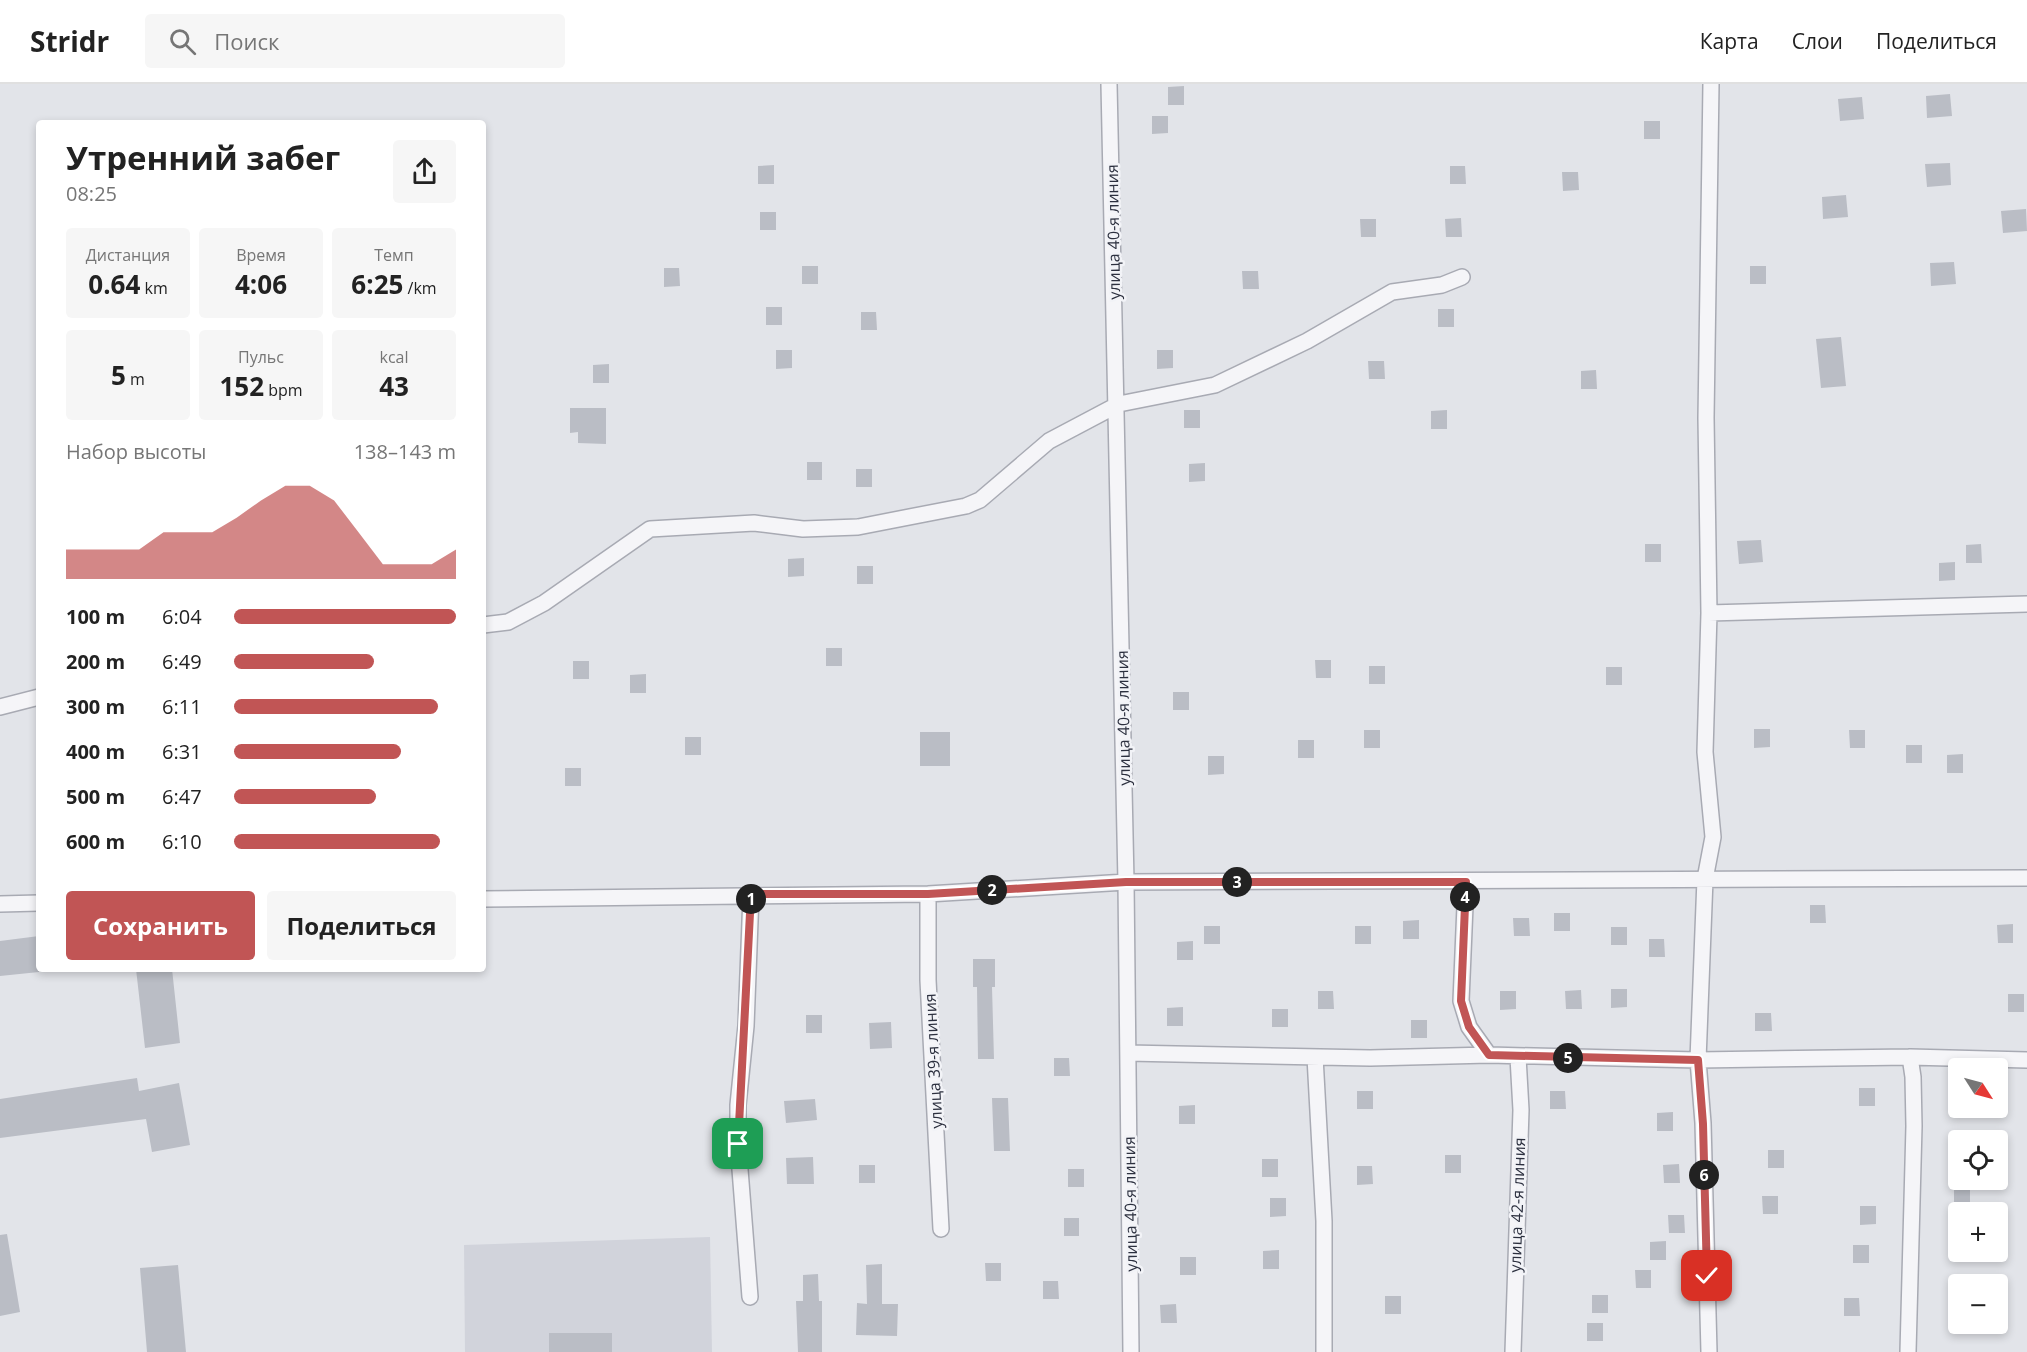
<!DOCTYPE html>
<html lang="ru">
<head>
<meta charset="utf-8">
<style>
	:root { --surface:#fff; --page:#f6f6f6; --text:#222; --muted:#767676; --line:#e0e0e0; --accent:#c15555 }
	body { margin:0; font-family:"Open Sans",sans-serif; background:var(--page); color:var(--text); height:100vh; display:flex; flex-direction:column; font-size:22px; white-space:nowrap }
	* { box-sizing:border-box; margin:0 }
	p { font-size:20px; color:var(--muted) }
	.icon { flex:none; width:33px; height:33px; fill:none; stroke:currentColor; stroke-width:2; stroke-linecap:round; stroke-linejoin:round }
	.map { position:relative; flex:1; overflow:hidden }
	.panel { position:absolute; left:36px; top:36px; width:450px; height:852px; display:flex; flex-direction:column; background:var(--surface); border-radius:6px; box-shadow:0 3px 9px #0003 }
	.panel>* { flex:none }
	.needle { width:39px; rotate:126deg }
	.buttons { position:absolute; left:1948px; top:974px; display:grid; gap:12px }
	.buttons a { display:grid; place-items:center; width:60px; height:60px; border-radius:6px; background:var(--surface); box-shadow:0 3px 9px #0003; font-size:30px }
	.pin { position:absolute; display:grid; place-items:center; width:51px; height:51px; color:#fff; margin:-26px; border-radius:12px; box-shadow:0 3px 9px #0006 }
	.km { position:absolute; width:30px; height:30px; margin:-15px; border-radius:50%; background:#222; color:#fff; font-size:16px; line-height:30px; text-align:center }
	.round { display:grid; place-items:center; flex:none; width:63px; height:63px; border-radius:6px; background:var(--page) }
	.headline { display:flex; align-items:center; justify-content:space-between; height:102px; padding:0 30px }
	h1 { font-size:33px; font-weight:700; line-height:45px }
	.metrics { display:grid; grid-template-columns:repeat(3,1fr); gap:9px; height:102px; padding:6px 30px }
	.metrics div { display:grid; align-content:center; border-radius:6px; background:var(--page); text-align:center }
	.metrics b { font-size:26px; font-weight:700 }
	.metrics small { font-size:16px; font-weight:400 }
	.metrics p { font-size:16px }
	.chart { height:168px; padding:12px 30px }
	.chart p { display:flex; justify-content:space-between }
	.chart svg { width:100%; height:108px; margin-top:6px; fill:var(--accent); opacity:.7 }
	.primary-button { display:flex; gap:12px; margin-top:auto; padding:12px 30px }
	.primary-button a { flex:1; height:69px; border-radius:6px; background:var(--accent); color:#fff; font-size:24px; font-weight:700; line-height:69px; text-align:center }
	.primary-button a+a { background:var(--page); color:var(--text) }
	ul { padding:0 30px; list-style:none; font-size:20px }
	li { display:grid; grid-template-columns:96px 72px 1fr; align-items:center; height:45px }
	li i { height:15px; border-radius:8px; background:var(--accent) }
	header { display:flex; align-items:center; gap:36px; box-sizing:border-box; height:84px; padding:0 30px; background:var(--surface); border-bottom:2px solid var(--line) }
	header strong { font-size:28px }
	nav { display:flex; gap:33px; margin-inline-start:auto; font-size:21px }
	.search { width:420px; height:54px; background:var(--page); display:flex; align-items:center; gap:15px; box-sizing:border-box; padding:0 21px; border-radius:6px; color:var(--muted); font-size:22px }
	.map>svg:first-child { display:block }
	.built { fill:#d1d3db }
	.building { fill:#babdc5 }
	.lines { fill:none; stroke-linecap:round; stroke-linejoin:round }
	.minor-casing { stroke:#a8aab3; stroke-width:18 }
	.minor { stroke:#f5f5f8; stroke-width:15 }
	.route-casing { stroke:#fff; stroke-width:12 }
	.route { stroke:#c15555; stroke-width:8 }
	.labels { text-anchor:middle; dominant-baseline:central; stroke-width:5; stroke-linejoin:round; paint-order:stroke }
	.street-label { font-size:16px; fill:#2c303f; stroke:#f2f3f7 }
</style>
</head>
<body>
<header>
<strong>Stridr</strong>
<div class="search"><svg class="icon" aria-label="search" viewBox="0 0 24 24"><circle cx="10" cy="10" r="6"/><path d="M15 15l6 6"/></svg>Поиск</div>
<nav><a>Карта</a><a>Слои</a><a>Поделиться</a></nav>
</header>
<div class="map">
<svg width="2027" height="1268" viewBox="0 0 2027 1268">
	<rect width="100%" height="100%" fill="#e2e4e9"/>
	<!-- built -->
	<path class="built" d="M710,1153L712,1268H465L464,1161Z"/>
	<!-- building -->
	<path class="building" d="M1184,2V21H1168V3Z
		M1950,10L1952,32L1927,34L1926,12Z
		M1862,13L1864,35L1840,37L1838,15Z
		M1152,32H1168V49L1152,50Z
		M1644,37H1660V55H1644Z
		M1950,79L1951,101L1927,103L1925,80Z
		M774,81V100H758V82Z
		M1450,82H1465L1466,100H1450Z
		M1562,88H1578L1579,106L1563,107Z
		M1846,111L1848,133L1823,135L1822,113Z
		M2026,125L2027,147L2003,149L2001,127Z
		M760,128H776V146H760Z
		M1461,134L1462,153H1446L1445,135Z
		M1360,135H1376V153H1361Z
		M1954,178L1956,200L1931,202L1930,179Z
		M802,182H818V200H802Z
		M1750,182H1766V200H1750Z
		M664,184H679L680,202L664,203Z
		M1242,187H1258L1259,205H1243Z
		M766,223H782V241H766Z
		M1438,225H1454V243H1438Z
		M861,228H876L877,246H861Z
		M1841,253L1846,302L1821,304L1816,255Z
		M776,266H792V284L776,285Z
		M1157,266H1173V284L1157,285Z
		M1368,277H1384L1385,295H1369Z
		M609,280V299H593V281Z
		M1596,286L1597,305H1581V287Z
		M570,324H606V360L578,359V348L570,349Z
		M1184,326H1200V344H1184Z
		M1447,326V345H1431V327Z
		M807,378H822V396H807Z
		M1205,379V397L1189,398V380Z
		M856,385H872V403H856Z
		M1761,456L1763,478L1739,480L1737,457Z
		M1645,460H1661V478H1645Z
		M1981,460L1982,479H1966V461Z
		M804,474V492L788,493V475Z
		M1955,478V496L1939,497V479Z
		M857,482H873V500H857Z
		M826,564H842V582H826Z
		M1315,576H1331V594H1316Z
		M573,577H589V595H573Z
		M1369,582H1385V600H1369Z
		M1606,583H1622V601H1606Z
		M646,590V609H630V591Z
		M1173,608H1189V626H1173Z
		M1754,645H1770V663L1754,664Z
		M1364,646H1380V664H1364Z
		M1849,646H1865V664H1850Z
		M920,648H950V682H920Z
		M685,653H701V671H685Z
		M1298,656H1314V674H1298Z
		M1906,661H1922V679H1906Z
		M1963,670V689H1947V671Z
		M1208,672H1224V690L1208,691Z
		M565,684H581V702H565Z
		M1810,821H1825L1826,839H1810Z
		M1554,829H1570V847H1554Z
		M1513,834H1529L1530,852H1514Z
		M1419,836V855H1403V837Z
		M2013,840V859H1998L1997,841Z
		M1204,842H1220V860H1204Z
		M1355,842H1371V860H1355Z
		M1611,843H1627V861H1611Z
		M39,852V888L0,892V857Z
		M1649,855H1664L1665,873H1649Z
		M1193,857V876H1177V858Z
		M973,875H995V903H992L994,975H978L977,903H973Z
		M136,885H172L180,959L145,964Z
		M1611,905H1627V923L1611,924Z
		M1581,906L1582,925H1566L1565,907Z
		M1318,907H1333L1334,925H1318Z
		M1500,907H1516V925L1500,926Z
		M2008,910H2024V928H2008Z
		M1183,923V942H1167V924Z
		M1272,925H1288V943H1272Z
		M1755,929H1771L1772,947H1755Z
		M806,931H822V949H806Z
		M1411,936H1427V954H1411Z
		M891,938L892,964L870,965L869,939Z
		M1054,974H1069L1070,992H1054Z
		M137,994L139,1007L179,999L190,1061L152,1068L146,1035L0,1054V1015Z
		M1859,1004H1875V1022H1859Z
		M1357,1007H1373V1025H1357Z
		M1550,1007H1565L1566,1025H1550Z
		M992,1014H1008L1010,1067H994Z
		M815,1015L817,1036L786,1039L784,1017Z
		M1195,1021V1040H1179V1022Z
		M1673,1028V1047H1657V1029Z
		M1768,1066H1784V1084H1768Z
		M1445,1071H1461V1089H1445Z
		M813,1073L814,1100H787L786,1074Z
		M1262,1075H1278V1093H1262Z
		M1679,1080L1680,1099H1664L1663,1081Z
		M859,1081H875V1099H859Z
		M1357,1082H1372L1373,1100L1357,1101Z
		M1068,1085H1084V1103H1068Z
		M1954,1106H1970V1124H1954Z
		M1762,1112H1778V1130H1763Z
		M1270,1114H1286V1132L1270,1133Z
		M1860,1122H1876V1140L1860,1141Z
		M1668,1131H1684L1685,1149H1669Z
		M1064,1134H1079V1152H1064Z
		M7,1150L20,1228L0,1232V1151Z
		M1666,1157V1176H1650V1158Z
		M1853,1161H1869V1179H1853Z
		M1279,1166V1185H1263V1167Z
		M1180,1173H1196V1191H1180Z
		M985,1179H1001V1197H986Z
		M882,1180V1220H898L897,1252L856,1251L857,1219L867,1220L866,1181Z
		M178,1181L186,1268H147L140,1184Z
		M1635,1186H1651V1204H1636Z
		M818,1190L819,1217H822V1268H798L796,1217H803V1191Z
		M1043,1197H1058L1059,1215H1043Z
		M1592,1211H1608V1229H1592Z
		M1385,1212H1401V1230H1385Z
		M1844,1214H1859L1860,1232H1844Z
		M1176,1220L1177,1239H1161L1160,1221Z
		M1587,1239H1603V1257H1587Z
		M549,1249H612V1268H549Z"/>
	<g class="lines">
		<defs>
			<path id="minor" d="M1109,0L1126,798L1131,1268
				M1709,529L2027,520
				M483,541L508,538L544,519L650,445L754,439L803,445L858,443L966,422L980,416L1049,357L1119,320L1215,301L1307,257L1392,208L1442,201L1462,193
				M0,623L39,613
				M1466,798L1461,917L1469,943L1489,971
				M928,810V896L941,1145
				M483,815L928,810L1126,798L2027,794
				M0,820L39,819
				M1128,969L1370,974L1489,971L1698,976L1910,973L2027,976
				M1315,973L1324,1137V1268
				M750,1213L738,1060V1021L746,942L751,811
				M1513,1268L1521,1026L1518,973
				M1709,1268L1703,1039L1698,976L1705,795L1713,753L1705,668L1709,529L1706,334L1711,0
				M1908,1268L1914,1042L1913,993L1910,973"/>
		</defs>
		<!-- minor casing -->
		<use href="#minor" class="minor-casing"/>
		<!-- minor -->
		<use href="#minor" class="minor"/>
	</g>
	<g class="lines">
		<defs>
			<path id="route" d="M738,1060L751,810H928L1126,798H1466L1461,917L1469,943L1489,971L1698,976L1703,1040L1707,1192"/>
		</defs>
		<!-- route casing -->
		<use href="#route" class="route-casing"/>
		<!-- route -->
		<use href="#route" class="route"/>
	</g>
	<g class="labels">
		<!-- street labels -->
		<g class="street-label">
			<text transform="translate(1113 148) rotate(-91)">улица 40-я линия</text>
			<text transform="translate(1123 634) rotate(-91)">улица 40-я линия</text>
			<text transform="translate(933 977) rotate(-93)">улица 39-я линия</text>
			<text transform="translate(1130 1120) rotate(-91)">улица 40-я линия</text>
			<text transform="translate(1517 1121) rotate(-88)">улица 42-я линия</text>
		</g>
	</g>
</svg>
<div class="buttons">
<a><svg class="needle" viewBox="-14 -14 28 28"><path d="M0-13l5 13h-10z" fill="#e53935"/><path d="M0 13l5-13h-10z" fill="#767676"/></svg></a>
<a><svg class="icon" aria-label="locate" viewBox="0 0 24 24"><circle cx="12" cy="12" r="6"/><path d="M12 2v4M12 18v4M2 12h4M18 12h4"/></svg></a>
<a>+</a>
<a>−</a>
</div>
<div class="pin" style="left:738px;top:1060px;background:#1e9e55"><svg class="icon" aria-label="arrive" viewBox="0 0 24 24"><path d="M6 21V4h12l-3 4 3 4H6"/></svg></div>
<div class="pin" style="left:1707px;top:1192px;background:#d93025"><svg class="icon" aria-label="check" viewBox="0 0 24 24"><path d="M5 12l5 5 9-10"/></svg></div>
<b class="km" style="left:751px;top:815px">1</b>
<b class="km" style="left:992px;top:806px">2</b>
<b class="km" style="left:1237px;top:798px">3</b>
<b class="km" style="left:1465px;top:813px">4</b>
<b class="km" style="left:1568px;top:974px">5</b>
<b class="km" style="left:1704px;top:1091px">6</b>
<section class="panel">
<div class="headline"><div><h1>Утренний забег</h1><p>08:25</p></div><a class="round"><svg class="icon" aria-label="share" viewBox="0 0 24 24"><path d="M12 15V3M7 8l5-5 5 5M5 13v7h14v-7"/></svg></a></div>
<div class="metrics">
<div><p>Дистанция</p><b>0.64<small> km</small></b></div>
<div><p>Время</p><b>4:06</b></div>
<div><p>Темп</p><b>6:25<small> /km</small></b></div>
</div>
<div class="metrics">
<div><b>5<small> m</small></b></div>
<div><p>Пульс</p><b>152<small> bpm</small></b></div>
<div><p>kcal</p><b>43</b></div>
</div>
<div class="chart"><p><span>Набор высоты</span>138–143 m</p>
<svg viewBox="0 0 160 44" preserveAspectRatio="none"><path d="M0 44V32L10 32L20 32L30 32L40 25L50 25L60 25L70 19L80 12L90 6L100 6L110 12L120 25L130 38L140 38L150 38L160 32V44z"/></svg>
</div>
<ul>
<li><b>100 m</b>6:04<i style="width:100%"></i></li>
<li><b>200 m</b>6:49<i style="width:63%"></i></li>
<li><b>300 m</b>6:11<i style="width:92%"></i></li>
<li><b>400 m</b>6:31<i style="width:75%"></i></li>
<li><b>500 m</b>6:47<i style="width:64%"></i></li>
<li><b>600 m</b>6:10<i style="width:93%"></i></li>
</ul>
<div class="primary-button"><a>Сохранить</a><a>Поделиться</a></div>
</section>
</div>
</body>
</html>
